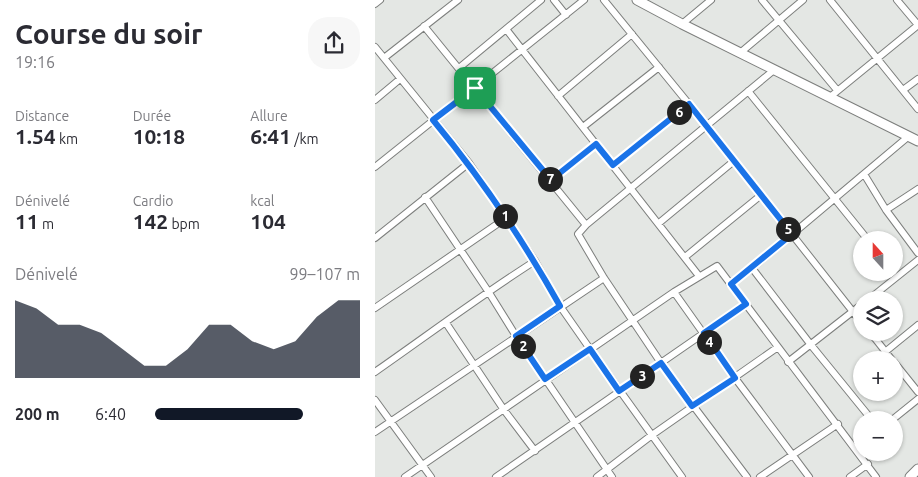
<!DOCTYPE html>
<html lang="fr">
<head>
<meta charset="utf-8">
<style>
	:root { --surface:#fff; --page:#f7f7f7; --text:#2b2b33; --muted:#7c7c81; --accent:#111827 }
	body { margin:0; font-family:Ubuntu,sans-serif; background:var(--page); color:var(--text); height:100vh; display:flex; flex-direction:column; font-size:19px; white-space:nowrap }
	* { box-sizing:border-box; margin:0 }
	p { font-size:16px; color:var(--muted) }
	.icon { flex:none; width:28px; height:28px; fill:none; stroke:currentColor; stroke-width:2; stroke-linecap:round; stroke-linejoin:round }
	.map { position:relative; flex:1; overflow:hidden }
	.side { display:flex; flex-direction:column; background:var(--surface); width:375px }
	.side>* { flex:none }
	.needle { width:32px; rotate:339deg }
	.buttons { position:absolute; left:478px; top:231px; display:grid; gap:10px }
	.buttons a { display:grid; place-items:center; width:50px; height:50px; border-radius:50%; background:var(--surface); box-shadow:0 1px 4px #0004; font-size:25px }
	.pin { position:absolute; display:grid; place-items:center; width:42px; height:42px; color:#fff; margin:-21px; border-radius:10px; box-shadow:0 2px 8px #0006 }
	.km { position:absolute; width:25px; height:25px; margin:-12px; border-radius:50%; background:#222; color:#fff; font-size:14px; line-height:25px; text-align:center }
	.round { display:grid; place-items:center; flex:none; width:52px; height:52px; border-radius:20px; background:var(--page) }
	.overview { display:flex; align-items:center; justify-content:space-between; height:85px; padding:0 15px }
	h1 { font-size:28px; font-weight:700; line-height:38px }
	.stats { display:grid; grid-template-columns:repeat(3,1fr); gap:8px; height:85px; padding:5px 15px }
	.stats div { display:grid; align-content:center }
	.stats b { font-size:21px; font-weight:700 }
	.stats small { font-size:14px; font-weight:400 }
	.stats p { font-size:14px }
	.chart { height:140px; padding:10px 15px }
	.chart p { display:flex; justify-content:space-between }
	.chart svg { width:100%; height:90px; margin-top:5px; fill:var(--accent); opacity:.7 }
	ul { padding:0 15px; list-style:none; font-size:16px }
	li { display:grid; grid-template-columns:80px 60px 1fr; align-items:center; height:38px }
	li i { height:12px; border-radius:6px; background:var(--accent) }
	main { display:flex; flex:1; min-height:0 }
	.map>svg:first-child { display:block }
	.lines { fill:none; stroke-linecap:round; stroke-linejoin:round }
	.street-casing { stroke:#7d7f7d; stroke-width:8 }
	.secondary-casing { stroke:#7d7f7d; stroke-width:11 }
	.street { stroke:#fff; stroke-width:6 }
	.secondary { stroke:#fff; stroke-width:9 }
	.route-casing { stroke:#fff; stroke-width:10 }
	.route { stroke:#1a73e8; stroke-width:6 }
</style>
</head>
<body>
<main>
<section class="side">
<div class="overview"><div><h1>Course du soir</h1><p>19:16</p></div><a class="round"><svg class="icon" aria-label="share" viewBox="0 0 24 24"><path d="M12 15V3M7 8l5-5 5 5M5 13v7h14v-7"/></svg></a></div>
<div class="stats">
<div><p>Distance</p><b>1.54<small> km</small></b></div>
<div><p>Durée</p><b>10:18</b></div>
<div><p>Allure</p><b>6:41<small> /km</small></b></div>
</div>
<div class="stats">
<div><p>Dénivelé</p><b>11<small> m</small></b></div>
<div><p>Cardio</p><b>142<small> bpm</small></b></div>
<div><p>kcal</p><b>104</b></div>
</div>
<div class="chart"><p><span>Dénivelé</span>99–107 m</p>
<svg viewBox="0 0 160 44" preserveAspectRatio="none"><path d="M0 44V6L10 10L20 18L30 18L40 22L50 30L60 38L70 38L80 30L90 18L100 18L110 26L120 30L130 26L140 14L150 6L160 6V44z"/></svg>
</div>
<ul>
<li><b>200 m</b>6:40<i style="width:72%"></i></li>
</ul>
</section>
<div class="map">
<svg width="543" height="477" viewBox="0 0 543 477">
	<rect width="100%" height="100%" fill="#e4e7e4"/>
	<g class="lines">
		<defs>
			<path id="street" d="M179,0L191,15
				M229,0L331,125L486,322
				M387,0L462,90
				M455,0L543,109
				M522,0L543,25
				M0,4L5,0
				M307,24L336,0
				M49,26L211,225
				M131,29L324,276
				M0,47L94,163L160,261L185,306L215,349L307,477
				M365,53L428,0
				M9,58L83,0
				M84,68L166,0
				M528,90L543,79
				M373,91L493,240
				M183,96L257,34
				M455,97L543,25
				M0,100L25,79
				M208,127L284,67
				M238,165L313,104
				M0,167L209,0
				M489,174L511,210L543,253
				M176,180L221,144
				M50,197L113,291L141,336L237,477
				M511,210L543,189
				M284,223L359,161
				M0,238L94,163
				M310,257L385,196
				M377,268L436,345L497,420
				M355,284L377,268L534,136
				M299,292L360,378L434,477
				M493,300L543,260
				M0,308L131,218
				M71,323L129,410L160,451
				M495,332L517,360
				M510,352L543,325
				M413,362L486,305
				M519,362L543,392
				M0,372C53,335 105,296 160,261
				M0,400L56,477
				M517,420L543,399
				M0,432L229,278
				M30,477L299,292L342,266L501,477
				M121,477L371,304
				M222,477L277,435L403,347
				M372,477L286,363L229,278L203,234L211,225L399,70
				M385,477L463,424
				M475,477L493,464"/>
			<path id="secondary" d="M262,0L307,24L543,141
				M535,477L543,469"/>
		</defs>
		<!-- street casing -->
		<use href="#street" class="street-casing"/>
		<!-- secondary casing -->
		<use href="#secondary" class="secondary-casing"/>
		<!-- street -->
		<use href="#street" class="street"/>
		<!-- secondary -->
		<use href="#secondary" class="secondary"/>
	</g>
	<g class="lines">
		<defs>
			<path id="route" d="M100,88L176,180L221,144L238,165L314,104L417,234L356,284L371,304L329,333L360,378L317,406L286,363L244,391L215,349L170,379L141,336L185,306C148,240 107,179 58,120Z"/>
		</defs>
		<!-- route casing -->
		<use href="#route" class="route-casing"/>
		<!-- route -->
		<use href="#route" class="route"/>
	</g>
</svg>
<div class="buttons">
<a><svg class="needle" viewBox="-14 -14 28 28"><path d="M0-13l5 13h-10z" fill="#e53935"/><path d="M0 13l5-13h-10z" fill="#7c7c81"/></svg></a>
<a><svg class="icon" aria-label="layers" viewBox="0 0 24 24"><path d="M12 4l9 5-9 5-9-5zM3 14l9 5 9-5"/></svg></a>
<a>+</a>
<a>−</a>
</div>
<div class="pin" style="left:100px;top:88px;background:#1e9e55"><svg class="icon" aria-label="arrive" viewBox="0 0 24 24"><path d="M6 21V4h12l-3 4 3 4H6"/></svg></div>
<b class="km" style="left:130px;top:216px">1</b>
<b class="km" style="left:148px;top:346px">2</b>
<b class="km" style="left:267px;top:376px">3</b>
<b class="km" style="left:334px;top:342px">4</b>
<b class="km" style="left:413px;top:229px">5</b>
<b class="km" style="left:304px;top:112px">6</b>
<b class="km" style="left:175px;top:179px">7</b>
</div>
</main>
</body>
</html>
